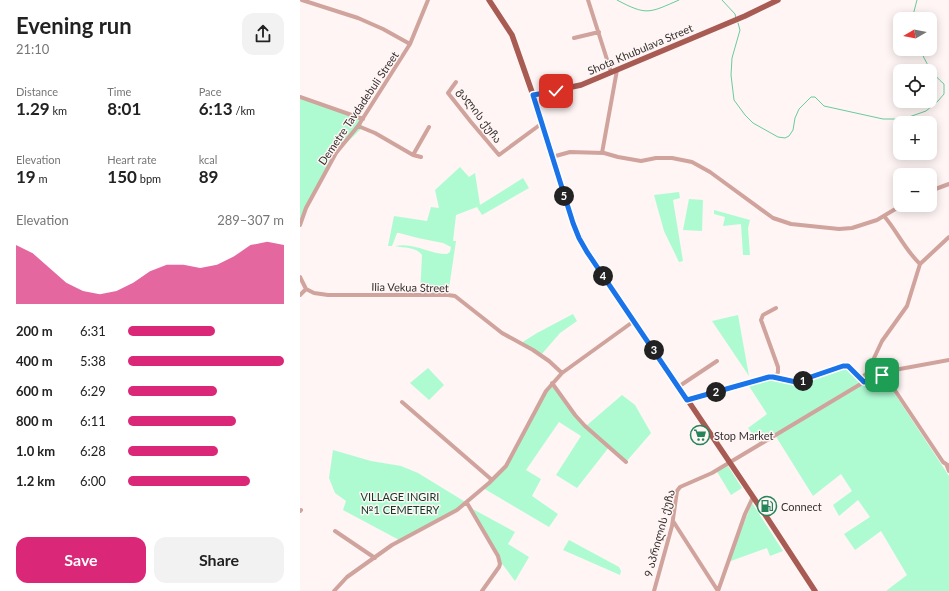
<!DOCTYPE html>
<html lang="en">
<head>
<meta charset="utf-8">
<style>
	:root { --surface:#fff; --page:#f2f2f2; --text:#222; --muted:#767676; --accent:#db2777 }
	body { margin:0; font-family:Lato,"Noto Sans Georgian",sans-serif; background:var(--page); color:var(--text); height:100vh; display:flex; flex-direction:column; font-size:15px; white-space:nowrap }
	* { box-sizing:border-box; margin:0 }
	p { font-size:13px; color:var(--muted) }
	.icon { flex:none; width:22px; height:22px; fill:none; stroke:currentColor; stroke-width:2; stroke-linecap:round; stroke-linejoin:round }
	.map { position:relative; flex:1; overflow:hidden }
	.side { display:flex; flex-direction:column; background:var(--surface); width:300px }
	.side>* { flex:none }
	.needle { width:26px; rotate:260deg }
	.controls { position:absolute; left:593px; top:12px; display:grid; gap:8px }
	.controls a { display:grid; place-items:center; width:44px; height:44px; border-radius:8px; background:var(--surface); box-shadow:0 2px 10px #0003; font-size:20px }
	.pin { position:absolute; display:grid; place-items:center; width:34px; height:34px; color:#fff; margin:-17px; border-radius:8px; box-shadow:0 2px 6px #0006 }
	.km { position:absolute; width:20px; height:20px; margin:-10px; border-radius:50%; background:#222; color:#fff; font-size:11px; line-height:20px; text-align:center }
	.round { display:grid; place-items:center; flex:none; width:42px; height:42px; border-radius:12px; background:var(--page) }
	.summary { display:flex; align-items:center; justify-content:space-between; height:68px; padding:0 16px }
	h1 { font-size:22px; font-weight:700; line-height:30px }
	.metrics { display:grid; grid-template-columns:repeat(3,1fr); gap:6px; height:68px; padding:4px 16px }
	.metrics div { display:grid; align-content:center }
	.metrics b { font-size:17px; font-weight:700 }
	.metrics small { font-size:11px; font-weight:400 }
	.metrics p { font-size:11px }
	.chart { height:112px; padding:8px 16px }
	.chart p { display:flex; justify-content:space-between }
	.chart svg { width:100%; height:72px; margin-top:4px; fill:var(--accent); opacity:.7 }
	.button { display:flex; gap:8px; margin-top:auto; padding:8px 16px }
	.button a { flex:1; height:46px; border-radius:12px; background:var(--accent); color:#fff; font-size:16px; font-weight:700; line-height:46px; text-align:center }
	.button a+a { background:var(--page); color:var(--text) }
	ul { padding:0 16px; list-style:none; font-size:13px }
	li { display:grid; grid-template-columns:64px 48px 1fr; align-items:center; height:30px }
	li i { height:10px; border-radius:5px; background:var(--accent) }
	main { display:flex; flex:1; min-height:0 }
	.map>svg:first-child { display:block }
	.green { fill:#aefbd2 }
	.lines { fill:none; stroke-linecap:round; stroke-linejoin:round }
	.stream { stroke:#68cc9b; stroke-width:1 }
	.minor { stroke:#d0a39d; stroke-width:4 }
	.major { stroke:#a75b52; stroke-width:5.5 }
	.route-casing { stroke:#fff; stroke-width:8 }
	.route { stroke:#1a73e8; stroke-width:5 }
	.labels { text-anchor:middle; dominant-baseline:central; stroke-width:3; stroke-linejoin:round; paint-order:stroke }
	.street-label { font-size:11px; fill:#363130; stroke:#fef5f4 }
	.poi-label { font-size:11px; fill:#363130; stroke:#fef5f4; text-anchor:start }
	.park-label { font-size:11px; fill:#0f3b27; stroke:#fef5f4 }
</style>
</head>
<body>
<main>
<section class="side">
<div class="summary"><div><h1>Evening run</h1><p>21:10</p></div><a class="round"><svg class="icon" aria-label="share" viewBox="0 0 24 24"><path d="M12 15V3M7 8l5-5 5 5M5 13v7h14v-7"/></svg></a></div>
<div class="metrics">
<div><p>Distance</p><b>1.29<small> km</small></b></div>
<div><p>Time</p><b>8:01</b></div>
<div><p>Pace</p><b>6:13<small> /km</small></b></div>
</div>
<div class="metrics">
<div><p>Elevation</p><b>19<small> m</small></b></div>
<div><p>Heart rate</p><b>150<small> bpm</small></b></div>
<div><p>kcal</p><b>89</b></div>
</div>
<div class="chart"><p><span>Elevation</span>289–307 m</p>
<svg viewBox="0 0 160 44" preserveAspectRatio="none"><path d="M0 44V8L10 13L20 22L30 31L40 36L50 38L60 36L70 31L80 24L90 20L100 20L110 22L120 20L130 15L140 8L150 6L160 8V44z"/></svg>
</div>
<ul>
<li><b>200 m</b>6:31<i style="width:56%"></i></li>
<li><b>400 m</b>5:38<i style="width:100%"></i></li>
<li><b>600 m</b>6:29<i style="width:57%"></i></li>
<li><b>800 m</b>6:11<i style="width:69%"></i></li>
<li><b>1.0 km</b>6:28<i style="width:58%"></i></li>
<li><b>1.2 km</b>6:00<i style="width:78%"></i></li>
</ul>
<div class="button"><a>Save</a><a>Share</a></div>
</section>
<div class="map">
<svg width="649" height="591" viewBox="0 0 649 591">
	<rect width="100%" height="100%" fill="#fef5f4"/>
	<!-- green -->
	<path class="green" d="M0,97L63,119L61,129L36,153L6,208L0,225Z
		M160,167L169,177L175,173L180,205L223,178L229,188L182,215L177,207L156,215L153,241H156L148,295H120L122,255C117,247 104,248 95,246C115,242 128,254 147,254L150,252L151,247L143,243L118,238L99,233H97L92,246H88L94,216L127,221L131,207L139,208L135,190Z
		M379,192L380,198L373,200L383,261L379,262L364,231L354,195Z
		M389,199L403,200L402,231L383,230Z
		M414,210L450,220L448,228L450,255H443L441,224L423,226L425,217L414,214Z
		M273,314L277,321L260,333L241,355L221,343L237,333Z
		M438,315L449,376L412,321Z
		M543,366L563,383L581,378L585,379L649,476V591H586L607,575L581,531L555,550L544,534L570,517L558,500L539,516L533,505L552,491L541,474L513,496L475,435L460,444L448,428L467,414L447,383L469,377L494,382Z
		M128,368L144,385L129,400L110,383Z
		M252,383L286,426L322,395L335,405L351,433L326,462L309,447L277,488L256,475L281,436L259,422L226,470L241,479L232,496L258,514L249,527L183,488L206,466Z
		M33,450L71,461L101,466L118,473L167,503L101,541L43,510L46,501L35,493L29,478Z
		M428,466L442,488L431,495L416,470Z
		M452,503L483,551L470,556L467,548L428,562Z
		M169,507L215,532L208,544L229,557L215,581L200,561Z
		M269,540L319,567L321,571L320,575L263,550Z"/>
	<g class="lines">
		<!-- stream -->
		<path class="stream" d="M317,0C347,16 349,13 379,0
			M422,0L435,14L436,18
			M612,19L617,0
			M438,23L440,30L432,58L431,75L434,100L445,115L453,123L478,137L485,138L489,136L493,130L495,118L499,109L511,97H515L524,106L583,119H598L609,117L626,111L638,101L644,94V84C632,74 626,63 620,49"/>
		<!-- minor -->
		<path class="minor" d="M2,0L58,18L83,29L110,44
			M288,0L311,72
			M274,38L299,32
			M156,82L148,93L171,122L199,155L241,124
			M0,97L63,119
			M58,126L75,133L113,155L121,157
			M302,153L317,70
			M113,155L129,127
			M252,157L270,152L304,153L318,157L341,161L356,158H372L392,162L410,172L473,218L491,224L539,229L552,228L577,220L602,205
			M630,191L649,184
			M584,216C597,231 605,250 620,264
			M0,225L6,208L36,153L58,126L110,44L128,0
			M0,277L6,289
			M6,289L14,293L28,295H148L155,296L202,333L233,350L249,361L262,373
			M0,295L6,289
			M476,308L463,315L461,320L478,367V372L476,377
			M582,375L586,377L643,462L649,466
			M561,379L567,373L582,341L607,306L620,264L649,237
			M252,383L275,415L285,426L326,462
			M378,387L417,361
			M387,400L469,377H473L496,382L543,366H548L564,382
			M102,402L192,480
			M647,466L649,471
			M167,503L198,556L200,564L199,567L182,591
			M0,511L1,510
			M373,521L418,591
			M35,531L75,558
			M34,591L47,577L92,545L157,510L189,483L206,466L246,391L262,373L334,321
			M354,591L372,526L377,491L380,487L412,473L564,382L589,371L649,360
			M418,591L445,514L453,497"/>
		<!-- major -->
		<path class="major" d="M189,0L212,35L233,95L273,223L285,248L466,516L515,591
			M233,95L281,85L445,16L478,0"/>
	</g>
	<g class="lines">
		<defs>
			<path id="route" d="M256,91L233,95L273,223L279,238L287,252L387,400L469,377H473L496,382L543,366H548L564,382L582,375"/>
		</defs>
		<!-- route casing -->
		<use href="#route" class="route-casing"/>
		<!-- route -->
		<use href="#route" class="route"/>
	</g>
	<!-- icons -->
	<defs>
		<symbol id="supermarket-ring" viewBox="-11 -11 22 22"><circle r="9.5" fill="#fef5f4" stroke="#26845b" stroke-width="1.5"/><path d="M-6-5.5h2.5l.6 2H6L4.5 2H-2.5L-4.4-4H-6ZM-1.5 3.2a1.3 1.3 0 1 0 .1 0ZM3 3.2a1.3 1.3 0 1 0 .1 0Z" fill="#26845b"/></symbol>
		<symbol id="fuel-ring" viewBox="-11 -11 22 22"><circle r="9.5" fill="#fef5f4" stroke="#26845b" stroke-width="1.5"/><path d="M-5.5-6h7V0h2V4h1.3V-2.5L3-4.5l.8-.8L6-3V5H2.5V1h-1V6h-7ZM-4.2-4.7v3.2H.2V-4.7Z" fill="#26845b"/></symbol>
	</defs>
	<g fill-rule="evenodd">
		<use href="#supermarket-ring" x="389" y="424" width="22" height="22"/>
		<use href="#fuel-ring" x="456" y="495" width="22" height="22"/>
	</g>
	<g class="labels">
		<!-- street labels -->
		<g class="street-label">
			<text transform="translate(340 49) rotate(-23)">Shota Khubulava Street</text>
			<text transform="translate(58 108) rotate(-56)">Demetre Tavdadebuli Street</text>
			<text transform="translate(180 115) rotate(53)">გალის ქუჩა</text>
			<text transform="translate(110 287) rotate(1)">Ilia Vekua Street</text>
			<text transform="translate(359 533) rotate(-75)">9 აპრილის ქუჩა</text>
		</g>
		<!-- poi labels -->
		<g class="poi-label">
			<text x="414" y="435">Stop Market</text>
			<text x="481" y="506">Connect</text>
		</g>
		<!-- park labels -->
		<g class="park-label">
			<text x="100" y="496">VILLAGE INGIRI<tspan x="100" dy="13">№1 CEMETERY</tspan></text>
		</g>
	</g>
</svg>
<div class="controls">
<a><svg class="needle" viewBox="-14 -14 28 28"><path d="M0-13l5 13h-10z" fill="#e53935"/><path d="M0 13l5-13h-10z" fill="#767676"/></svg></a>
<a><svg class="icon" aria-label="locate" viewBox="0 0 24 24"><circle cx="12" cy="12" r="6"/><path d="M12 2v4M12 18v4M2 12h4M18 12h4"/></svg></a>
<a>+</a>
<a>−</a>
</div>
<div class="pin" style="left:582px;top:375px;background:#1e9e55"><svg class="icon" aria-label="arrive" viewBox="0 0 24 24"><path d="M6 21V4h12l-3 4 3 4H6"/></svg></div>
<div class="pin" style="left:256px;top:91px;background:#d93025"><svg class="icon" aria-label="check" viewBox="0 0 24 24"><path d="M5 12l5 5 9-10"/></svg></div>
<b class="km" style="left:503px;top:381px">1</b>
<b class="km" style="left:416px;top:392px">2</b>
<b class="km" style="left:354px;top:350px">3</b>
<b class="km" style="left:303px;top:276px">4</b>
<b class="km" style="left:264px;top:196px">5</b>
</div>
</main>
</body>
</html>
